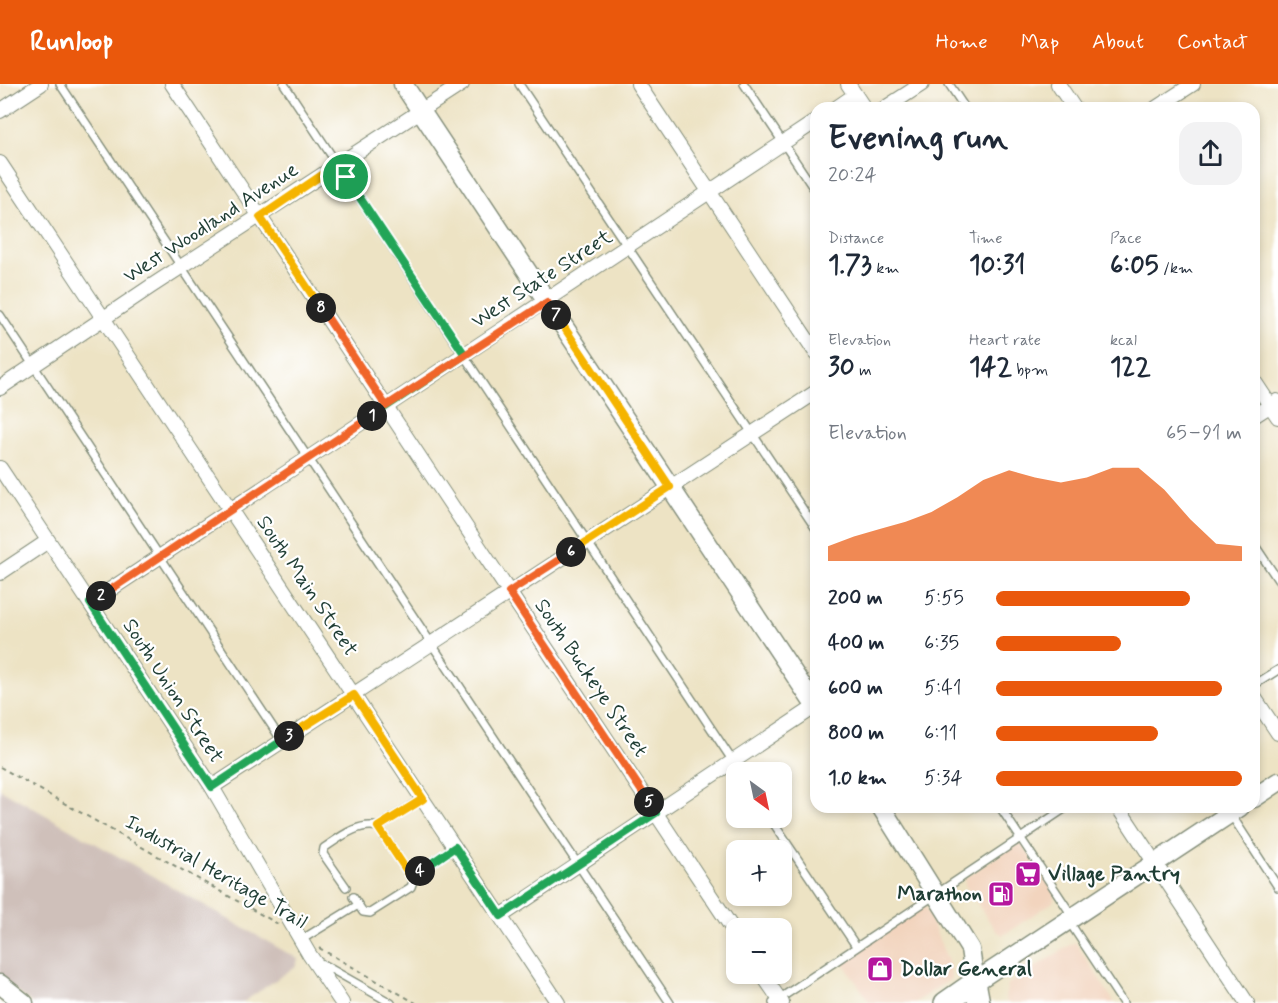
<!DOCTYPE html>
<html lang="en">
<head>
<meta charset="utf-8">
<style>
	:root { --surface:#fff; --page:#f2f2f3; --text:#1f2937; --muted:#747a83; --accent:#ea580c }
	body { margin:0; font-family:Mynerve,sans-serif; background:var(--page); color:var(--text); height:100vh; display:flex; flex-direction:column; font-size:22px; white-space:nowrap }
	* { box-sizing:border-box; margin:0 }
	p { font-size:20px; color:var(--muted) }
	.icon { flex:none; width:33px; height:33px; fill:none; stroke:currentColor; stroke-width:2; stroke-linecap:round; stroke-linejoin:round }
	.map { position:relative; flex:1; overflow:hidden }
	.sheet { position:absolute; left:810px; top:18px; width:450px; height:711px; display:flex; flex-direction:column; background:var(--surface); border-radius:18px; box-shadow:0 3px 9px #0003 }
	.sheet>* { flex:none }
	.needle { width:39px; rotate:147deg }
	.fabs { position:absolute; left:726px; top:678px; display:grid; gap:12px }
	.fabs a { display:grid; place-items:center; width:66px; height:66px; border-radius:12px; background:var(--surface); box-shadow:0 3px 9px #0003; font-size:30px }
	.pin { position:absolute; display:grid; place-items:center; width:51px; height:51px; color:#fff; margin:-26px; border:3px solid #fff; border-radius:50%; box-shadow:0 2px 6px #0007 }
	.km { position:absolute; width:30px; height:30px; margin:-15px; border-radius:50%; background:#222; color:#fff; font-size:16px; line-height:30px; text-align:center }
	.round { display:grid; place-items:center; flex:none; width:63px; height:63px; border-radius:18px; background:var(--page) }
	.summary { display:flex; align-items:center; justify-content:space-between; height:102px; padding:0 18px }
	h1 { font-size:33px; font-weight:700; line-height:45px }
	.figures { display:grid; grid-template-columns:repeat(3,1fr); gap:9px; height:102px; padding:6px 18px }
	.figures div { display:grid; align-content:center }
	.figures b { font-size:26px; font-weight:700 }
	.figures small { font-size:16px; font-weight:400 }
	.figures p { font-size:16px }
	.chart { height:168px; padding:12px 18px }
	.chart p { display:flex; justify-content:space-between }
	.chart svg { width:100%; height:108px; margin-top:6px; fill:var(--accent); opacity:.7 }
	ul { padding:0 18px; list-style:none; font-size:20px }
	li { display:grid; grid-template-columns:96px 72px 1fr; align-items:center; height:45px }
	li i { height:15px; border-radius:8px; background:var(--accent) }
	header { display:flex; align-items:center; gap:36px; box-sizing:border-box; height:84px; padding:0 30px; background:var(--accent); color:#fff }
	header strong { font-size:28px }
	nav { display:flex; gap:33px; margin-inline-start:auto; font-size:21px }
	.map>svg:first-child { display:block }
	.built { fill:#f2d4be }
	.industrial { fill:#cfc0ba }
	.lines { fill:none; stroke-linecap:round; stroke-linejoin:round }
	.lane-casing { stroke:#86907c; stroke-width:10 }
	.street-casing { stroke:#86907c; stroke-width:16 }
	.secondary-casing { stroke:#86907c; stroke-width:21 }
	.primary-casing { stroke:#86907c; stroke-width:24 }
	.path { stroke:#86907c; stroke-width:2; stroke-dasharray:4.5 4.5; stroke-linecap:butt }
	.lane { stroke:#fff; stroke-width:7 }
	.street { stroke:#fff; stroke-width:14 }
	.secondary { stroke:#fff; stroke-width:18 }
	.primary { stroke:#fff; stroke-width:21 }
	.split-1-casing { stroke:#fff; stroke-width:12 }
	.split-2-casing { stroke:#fff; stroke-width:12 }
	.split-3-casing { stroke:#fff; stroke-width:12 }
	.split-4-casing { stroke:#fff; stroke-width:12 }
	.split-5-casing { stroke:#fff; stroke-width:12 }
	.split-6-casing { stroke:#fff; stroke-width:12 }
	.split-7-casing { stroke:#fff; stroke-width:12 }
	.split-8-casing { stroke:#fff; stroke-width:12 }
	.split-9-casing { stroke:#fff; stroke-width:12 }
	.split-1 { stroke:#22a559; stroke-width:8 }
	.split-2 { stroke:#f0652b; stroke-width:8 }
	.split-3 { stroke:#22a559; stroke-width:8 }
	.split-4 { stroke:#f5b400; stroke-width:8 }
	.split-5 { stroke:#22a559; stroke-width:8 }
	.split-6 { stroke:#f0652b; stroke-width:8 }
	.split-7 { stroke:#f5b400; stroke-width:8 }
	.split-8 { stroke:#f0652b; stroke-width:8 }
	.split-9 { stroke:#f5b400; stroke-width:8 }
	.labels { text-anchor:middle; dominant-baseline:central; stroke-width:4.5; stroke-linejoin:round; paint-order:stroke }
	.street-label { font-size:21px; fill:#1f3d34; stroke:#fff }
	.poi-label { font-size:21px; font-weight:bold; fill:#1f3d34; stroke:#fff; text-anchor:start }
</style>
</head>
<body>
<header>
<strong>Runloop</strong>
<nav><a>Home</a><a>Map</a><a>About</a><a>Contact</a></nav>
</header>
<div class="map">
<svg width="1278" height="919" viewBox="0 0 1278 919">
	<rect width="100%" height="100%" fill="#fff"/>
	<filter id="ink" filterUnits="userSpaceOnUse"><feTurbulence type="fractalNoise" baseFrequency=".0167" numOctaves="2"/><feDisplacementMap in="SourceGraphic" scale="12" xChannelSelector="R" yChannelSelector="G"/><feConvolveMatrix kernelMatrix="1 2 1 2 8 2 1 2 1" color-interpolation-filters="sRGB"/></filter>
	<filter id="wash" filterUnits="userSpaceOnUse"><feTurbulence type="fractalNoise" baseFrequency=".008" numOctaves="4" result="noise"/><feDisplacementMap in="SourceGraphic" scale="24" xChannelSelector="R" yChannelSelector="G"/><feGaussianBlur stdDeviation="1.35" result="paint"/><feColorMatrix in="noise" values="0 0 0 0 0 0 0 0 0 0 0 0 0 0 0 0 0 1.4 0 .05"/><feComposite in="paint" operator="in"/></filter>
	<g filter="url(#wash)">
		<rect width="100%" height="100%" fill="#ede3c4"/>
		<!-- built -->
		<path class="built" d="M1020,757L1056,811L1053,818L1003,851L996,847L965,801V794Z
			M925,822L950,882L951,895L914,919H870L842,877Z
			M1075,858L1115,919H1007L1005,913L1008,900Z"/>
		<!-- industrial -->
		<path class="industrial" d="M0,705L298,875L296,882L242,919H32L0,894Z"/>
	</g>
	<g filter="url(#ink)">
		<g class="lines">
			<defs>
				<path id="lane" d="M60,0L670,919
					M284,0L740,688
					M519,0L816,445
					M744,0L816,108
					M949,0L965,24
					M0,231L282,657
					M1254,460L1278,496
					M1254,601L1278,586
					M1000,723L1073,833
					M1230,729L1278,803
					M770,734L856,862
					M378,743L411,793
					M346,803L323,770L324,764C339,754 358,738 378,743L422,715
					M353,813L363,828L370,829L411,803L413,797L411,793L455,763
					M1068,836L1123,919
					M301,856L358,821
					M317,877L391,919
					M773,919L1067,723"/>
				<path id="street" d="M172,0L736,850
					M638,0L816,269
					M848,0L864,24
					M1058,0L1074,24
					M836,24L855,11
					M885,24L922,0
					M1156,24L1193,0
					M0,27L41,0
					M0,79L558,919
					M1254,297L1278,333
					M0,304L150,203L462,0
					M1254,332L1277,317
					M0,384L212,703L309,870L342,919
					M0,489L48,457
					M90,519L816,37
					M1254,613L1278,649
					M212,703L816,308
					M1118,723L1247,919
					M501,832L816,622
					M762,890L782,919"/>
				<path id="secondary" d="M403,0L816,623
					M1254,714L1278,698
					M881,723L970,865L975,898L1240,723
					M0,900L24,919"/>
				<path id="primary" d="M945,919L975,898L979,919"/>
			</defs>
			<!-- lane casing -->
			<use href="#lane" class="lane-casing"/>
			<!-- street casing -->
			<use href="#street" class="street-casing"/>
			<!-- secondary casing -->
			<use href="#secondary" class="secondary-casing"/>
			<!-- primary casing -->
			<use href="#primary" class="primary-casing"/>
			<!-- path -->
			<path class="path" d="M0,683L278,840
				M319,864L416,919"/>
			<!-- lane -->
			<use href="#lane" class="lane"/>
			<!-- street -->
			<use href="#street" class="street"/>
			<!-- secondary -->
			<use href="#secondary" class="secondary"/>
			<!-- primary -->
			<use href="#primary" class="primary"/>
		</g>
	</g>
	<g class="lines" filter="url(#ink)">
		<defs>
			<path id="split-1" d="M346,93L465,271L372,332"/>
			<path id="split-2" d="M101,512L372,332"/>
			<path id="split-3" d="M101,512L90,519L212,703L289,652"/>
			<path id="split-4" d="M289,652L354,611L423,715L378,743L411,793L420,787"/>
			<path id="split-5" d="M420,787L455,763L501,832L656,729L649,718"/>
			<path id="split-6" d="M571,468L509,508L649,718"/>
			<path id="split-7" d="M556,231L670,403L571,468"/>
			<path id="split-8" d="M321,224L386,322L547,218L556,231"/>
			<path id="split-9" d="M321,224L260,133L338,80L346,93"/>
		</defs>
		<!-- split-1 casing -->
		<use href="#split-1" class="split-1-casing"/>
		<!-- split-2 casing -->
		<use href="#split-2" class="split-2-casing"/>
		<!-- split-3 casing -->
		<use href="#split-3" class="split-3-casing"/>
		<!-- split-4 casing -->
		<use href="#split-4" class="split-4-casing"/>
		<!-- split-5 casing -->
		<use href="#split-5" class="split-5-casing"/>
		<!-- split-6 casing -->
		<use href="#split-6" class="split-6-casing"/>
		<!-- split-7 casing -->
		<use href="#split-7" class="split-7-casing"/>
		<!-- split-8 casing -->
		<use href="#split-8" class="split-8-casing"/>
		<!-- split-9 casing -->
		<use href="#split-9" class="split-9-casing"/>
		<!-- split-1 -->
		<use href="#split-1" class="split-1"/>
		<!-- split-2 -->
		<use href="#split-2" class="split-2"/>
		<!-- split-3 -->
		<use href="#split-3" class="split-3"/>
		<!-- split-4 -->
		<use href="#split-4" class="split-4"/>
		<!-- split-5 -->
		<use href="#split-5" class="split-5"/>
		<!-- split-6 -->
		<use href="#split-6" class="split-6"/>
		<!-- split-7 -->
		<use href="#split-7" class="split-7"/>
		<!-- split-8 -->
		<use href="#split-8" class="split-8"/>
		<!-- split-9 -->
		<use href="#split-9" class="split-9"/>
	</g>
	<!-- icons -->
	<defs>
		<symbol id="supermarket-square" viewBox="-11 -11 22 22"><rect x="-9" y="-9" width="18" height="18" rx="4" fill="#b5179e" stroke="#fff"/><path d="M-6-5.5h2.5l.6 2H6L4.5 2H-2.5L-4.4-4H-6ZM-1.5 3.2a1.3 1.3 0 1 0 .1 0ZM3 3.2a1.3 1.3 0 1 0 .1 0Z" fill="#fff"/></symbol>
		<symbol id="fuel-square" viewBox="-11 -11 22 22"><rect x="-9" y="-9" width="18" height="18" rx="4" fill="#b5179e" stroke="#fff"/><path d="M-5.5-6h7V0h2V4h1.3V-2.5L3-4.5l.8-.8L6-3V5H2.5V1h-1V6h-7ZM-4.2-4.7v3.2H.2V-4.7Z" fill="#fff"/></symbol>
		<symbol id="shop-square" viewBox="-11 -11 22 22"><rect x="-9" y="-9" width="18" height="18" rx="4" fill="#b5179e" stroke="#fff"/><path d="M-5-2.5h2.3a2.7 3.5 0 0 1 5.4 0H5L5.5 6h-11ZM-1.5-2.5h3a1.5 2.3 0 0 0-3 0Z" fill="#fff"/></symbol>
	</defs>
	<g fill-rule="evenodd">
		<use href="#supermarket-square" x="1013" y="775" width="30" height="30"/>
		<use href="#fuel-square" x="986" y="795" width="30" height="30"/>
		<use href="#shop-square" x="865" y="870" width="30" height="30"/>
	</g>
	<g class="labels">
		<!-- street labels -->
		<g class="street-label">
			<text transform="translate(211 139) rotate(-33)">West Woodland Avenue</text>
			<text transform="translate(542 195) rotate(-33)">West State Street</text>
			<text transform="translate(307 502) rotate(56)">South Main Street</text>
			<text transform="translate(591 594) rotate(56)">South Buckeye Street</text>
			<text transform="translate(173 607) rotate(57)">South Union Street</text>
			<text transform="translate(216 788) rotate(30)">Industrial Heritage Trail</text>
		</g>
		<!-- poi labels -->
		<g class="poi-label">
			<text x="1048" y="790">Village Pantry</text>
			<text x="982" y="810" text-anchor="end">Marathon</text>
			<text x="900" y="885">Dollar General</text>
		</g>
	</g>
</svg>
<div class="fabs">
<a><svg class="needle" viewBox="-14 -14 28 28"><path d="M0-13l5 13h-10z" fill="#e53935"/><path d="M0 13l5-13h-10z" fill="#747a83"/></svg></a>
<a>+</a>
<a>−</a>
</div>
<div class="pin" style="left:346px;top:93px;background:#1e9e55"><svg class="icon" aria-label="arrive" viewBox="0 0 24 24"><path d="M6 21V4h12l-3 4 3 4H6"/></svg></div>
<b class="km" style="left:372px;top:332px">1</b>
<b class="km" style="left:101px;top:512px">2</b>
<b class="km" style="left:289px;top:652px">3</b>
<b class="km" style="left:420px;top:787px">4</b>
<b class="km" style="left:649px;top:718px">5</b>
<b class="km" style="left:571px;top:468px">6</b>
<b class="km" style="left:556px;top:231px">7</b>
<b class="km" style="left:321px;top:224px">8</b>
<section class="sheet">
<div class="summary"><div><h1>Evening run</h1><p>20:24</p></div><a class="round"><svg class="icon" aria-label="share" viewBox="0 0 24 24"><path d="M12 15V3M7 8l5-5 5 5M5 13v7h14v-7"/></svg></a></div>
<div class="figures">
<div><p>Distance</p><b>1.73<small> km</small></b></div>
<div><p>Time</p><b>10:31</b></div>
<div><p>Pace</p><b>6:05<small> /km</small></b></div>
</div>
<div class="figures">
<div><p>Elevation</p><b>30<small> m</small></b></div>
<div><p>Heart rate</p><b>142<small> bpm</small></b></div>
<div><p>kcal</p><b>122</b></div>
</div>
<div class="chart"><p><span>Elevation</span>65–91 m</p>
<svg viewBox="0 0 160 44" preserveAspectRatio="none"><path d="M0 44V38L10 34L20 31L30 28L40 24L50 18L60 11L70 7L80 10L90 12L100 10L110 6L120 6L130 15L140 27L150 37L160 38V44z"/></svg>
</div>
<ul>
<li><b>200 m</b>5:55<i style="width:79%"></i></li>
<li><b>400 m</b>6:35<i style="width:51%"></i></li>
<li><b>600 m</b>5:41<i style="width:92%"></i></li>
<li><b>800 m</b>6:11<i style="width:66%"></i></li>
<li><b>1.0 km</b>5:34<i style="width:100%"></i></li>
</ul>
</section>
</div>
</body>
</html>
